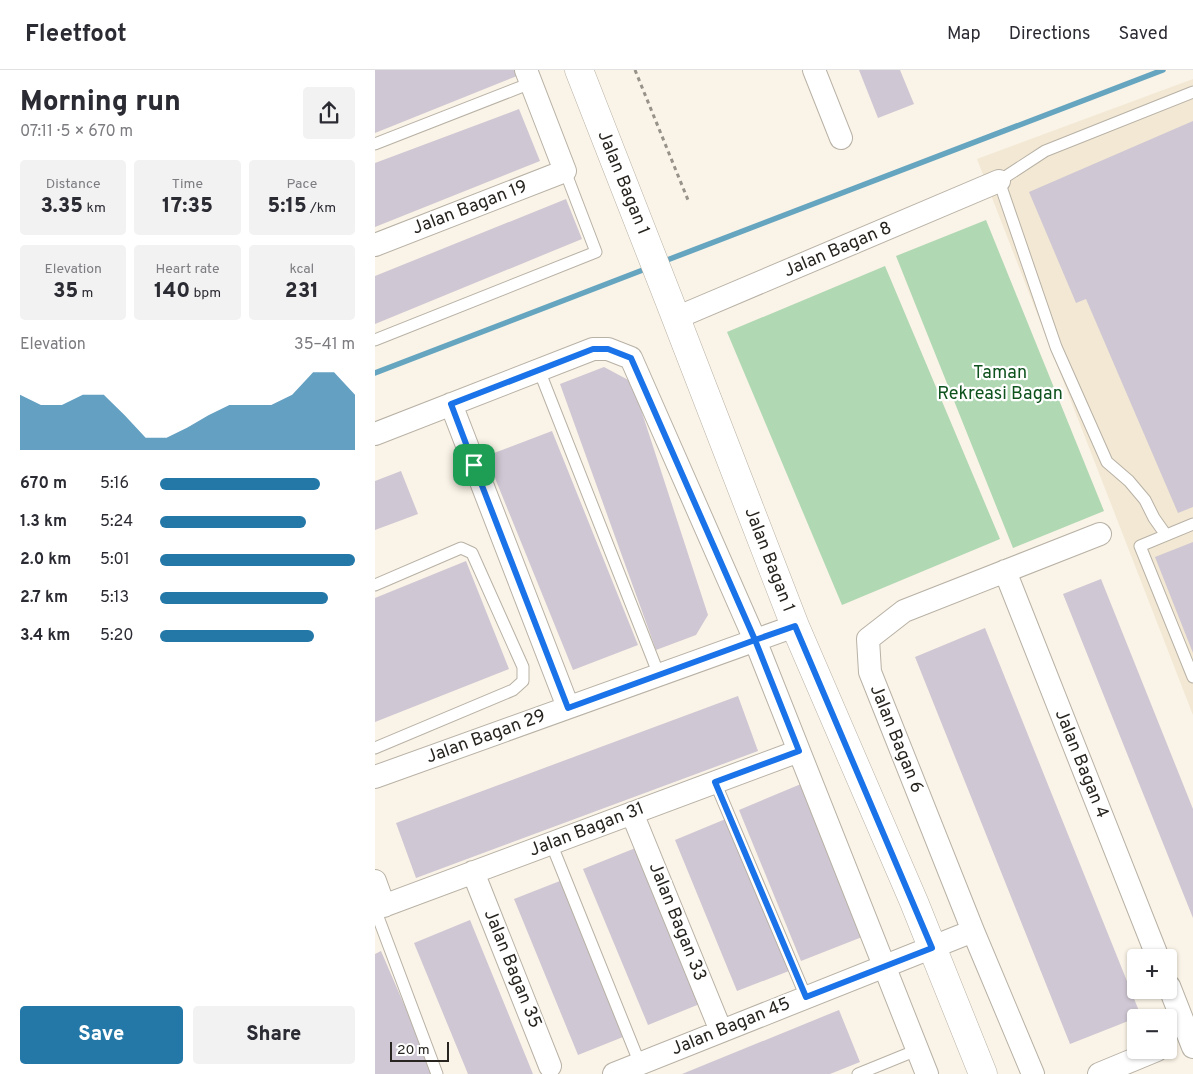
<!DOCTYPE html>
<html lang="en">
<head>
<meta charset="utf-8">
<style>
	:root { --surface:#fff; --page:#f2f2f3; --text:#2b2b33; --muted:#7c7c81; --line:#e1e1e2; --accent:#2378a8 }
	body { margin:0; font-family:Overpass,sans-serif; background:var(--page); color:var(--text); height:100vh; display:flex; flex-direction:column; font-size:19px; white-space:nowrap }
	* { box-sizing:border-box; margin:0 }
	p { font-size:16px; color:var(--muted) }
	.icon { flex:none; width:28px; height:28px; fill:none; stroke:currentColor; stroke-width:2; stroke-linecap:round; stroke-linejoin:round }
	.map { position:relative; flex:1; overflow:hidden }
	.side { display:flex; flex-direction:column; background:var(--surface); width:375px }
	.side>* { flex:none }
	.buttons { position:absolute; left:752px; top:879px; display:grid; gap:10px }
	.buttons a { display:grid; place-items:center; width:50px; height:50px; border-radius:5px; background:var(--surface); box-shadow:0 1px 4px #0004; font-size:25px }
	.scale { position:absolute; left:15px; bottom:12px; width:59px; box-sizing:border-box; padding-left:5px; border:2px solid #282520; border-top:0; font-size:14px; line-height:18px; white-space:nowrap; color:#282520; -webkit-text-stroke:4px #fff; paint-order:stroke }
	.pin { position:absolute; display:grid; place-items:center; width:42px; height:42px; color:#fff; margin:-21px; border-radius:10px; box-shadow:0 2px 8px #0006 }
	.round { display:grid; place-items:center; flex:none; width:52px; height:52px; border-radius:5px; background:var(--page) }
	.overview { display:flex; align-items:center; justify-content:space-between; height:85px; padding:0 20px }
	h1 { font-size:28px; font-weight:800; line-height:38px }
	.stats { display:grid; grid-template-columns:repeat(3,1fr); gap:8px; height:85px; padding:5px 20px }
	.stats div { display:grid; align-content:center; border-radius:5px; background:var(--page); text-align:center }
	.stats b { font-size:21px; font-weight:800 }
	.stats small { font-size:14px; font-weight:400 }
	.stats p { font-size:14px }
	.chart { height:140px; padding:10px 20px }
	.chart p { display:flex; justify-content:space-between }
	.chart svg { width:100%; height:90px; margin-top:5px; fill:var(--accent); opacity:.7 }
	.action { display:flex; gap:10px; margin-top:auto; padding:10px 20px }
	.action a { flex:1; height:58px; border-radius:5px; background:var(--accent); color:#fff; font-size:20px; font-weight:800; line-height:58px; text-align:center }
	.action a+a { background:var(--page); color:var(--text) }
	ul { padding:0 20px; list-style:none; font-size:16px }
	li { display:grid; grid-template-columns:80px 60px 1fr; align-items:center; height:38px }
	li i { height:12px; border-radius:6px; background:var(--accent) }
	header { display:flex; align-items:center; gap:30px; box-sizing:border-box; height:70px; padding:0 25px; background:var(--surface); border-bottom:1px solid var(--line) }
	header strong { font-size:24px }
	nav { display:flex; gap:28px; margin-inline-start:auto; font-size:18px }
	main { display:flex; flex:1; min-height:0 }
	.map>svg:first-child { display:block }
	.built { fill:#f2e8d4 }
	.green { fill:#b0d8b3 }
	.lines { fill:none; stroke-linecap:round; stroke-linejoin:round }
	.stream { stroke:#65a5bf; stroke-width:5.5 }
	.building { fill:#cfc7d3 }
	.service-casing { stroke:#b8b1a5; stroke-width:13 }
	.minor-casing { stroke:#b8b1a5; stroke-width:24 }
	.tertiary-casing { stroke:#b8b1a5; stroke-width:29 }
	.path { stroke:#97928a; stroke-width:3; stroke-dasharray:4 4; stroke-linecap:butt }
	.service { stroke:#fff; stroke-width:11 }
	.minor { stroke:#fff; stroke-width:22 }
	.tertiary { stroke:#fff; stroke-width:28 }
	.route-casing { stroke:#fff; stroke-width:10 }
	.route { stroke:#1a73e8; stroke-width:6 }
	.labels { text-anchor:middle; dominant-baseline:central; stroke-width:4.5; stroke-linejoin:round; paint-order:stroke }
	.street-label { font-size:18px; fill:#282520; stroke:#fff }
	.park-label { font-size:18px; fill:#0e521d; stroke:#fff }
</style>
</head>
<body>
<header>
<strong>Fleetfoot</strong>
<nav><a>Map</a><a>Directions</a><a>Saved</a></nav>
</header>
<main>
<section class="side">
<div class="overview"><div><h1>Morning run</h1><p>07:11 · 5 × 670 m</p></div><a class="round"><svg class="icon" aria-label="share" viewBox="0 0 24 24"><path d="M12 15V3M7 8l5-5 5 5M5 13v7h14v-7"/></svg></a></div>
<div class="stats">
<div><p>Distance</p><b>3.35<small> km</small></b></div>
<div><p>Time</p><b>17:35</b></div>
<div><p>Pace</p><b>5:15<small> /km</small></b></div>
</div>
<div class="stats">
<div><p>Elevation</p><b>35<small> m</small></b></div>
<div><p>Heart rate</p><b>140<small> bpm</small></b></div>
<div><p>kcal</p><b>231</b></div>
</div>
<div class="chart"><p><span>Elevation</span>35–41 m</p>
<svg viewBox="0 0 160 44" preserveAspectRatio="none"><path d="M0 44V17L10 22L20 22L30 17L40 17L50 27L60 38L70 38L80 33L90 27L100 22L110 22L120 22L130 17L140 6L150 6L160 17V44z"/></svg>
</div>
<ul>
<li><b>670 m</b>5:16<i style="width:82%"></i></li>
<li><b>1.3 km</b>5:24<i style="width:75%"></i></li>
<li><b>2.0 km</b>5:01<i style="width:100%"></i></li>
<li><b>2.7 km</b>5:13<i style="width:86%"></i></li>
<li><b>3.4 km</b>5:20<i style="width:79%"></i></li>
</ul>
<div class="action"><a>Save</a><a>Share</a></div>
</section>
<div class="map">
<svg width="818" height="1004" viewBox="0 0 818 1004">
	<rect width="100%" height="100%" fill="#faf3e7"/>
	<!-- built -->
	<path class="built" d="M818,9V645L602,89Z"/>
	<!-- green -->
	<path class="green" d="M611,150L729,441L638,478L521,186Z
		M510,196L625,469L467,535L352,262Z"/>
	<g class="lines">
		<!-- stream -->
		<path class="stream" d="M287,192L788,0
			M0,303L273,198"/>
	</g>
	<!-- building -->
	<path class="building" d="M0,0H140L142,6L0,63Z
		M484,0H525L539,34L503,48Z
		M144,39L165,91L0,157V93Z
		M818,51V437L803,443L711,229L701,233L654,122Z
		M191,129L207,169L0,254V206Z
		M229,297L257,312L333,545L321,565L281,580L185,314Z
		M177,361L263,575L198,600L111,386Z
		M26,401L43,444L0,460V411Z
		M818,472V583L780,487Z
		M91,491L134,599L0,652V528Z
		M726,509L818,739V848L688,524Z
		M610,558L766,946L695,974L540,587Z
		M363,626L383,681L41,808L21,753Z
		M426,714L487,867L426,891L364,740Z
		M353,748L414,901L362,921L300,770Z
		M268,775L332,931L273,955L208,799Z
		M190,809L253,965L203,985L139,829Z
		M95,850L158,1004H93L39,873Z
		M6,881L59,1004H0V884Z
		M464,940L485,992L455,1004H307Z"/>
	<g class="lines">
		<defs>
			<path id="service" d="M0,74L156,13
				M0,270L221,182L190,101
				M164,300L284,605
				M818,454L765,476L818,607
				M791,465L779,448L770,430L754,411L732,392L681,277L624,111L670,81L818,22
				M0,515L86,478L97,483L148,597V611L138,620L0,678
				M340,712L431,927
				M176,773L265,994
				M0,839L62,1004
				M483,1004L542,980"/>
			<path id="minor" d="M439,0L466,68
				M0,175L190,101L151,0
				M301,248L624,111
				M76,334L193,637
				M0,364L218,279H233L256,288L380,570L552,1004
				M630,501L783,888
				M0,707L420,556
				M257,743L346,961
				M98,802L175,996
				M0,811L9,836
				M0,839L424,681
				M794,916L818,977
				M239,1004L598,861
				M658,1004L598,861L495,602L493,569L529,541L725,464
				M724,1004L782,980"/>
			<path id="tertiary" d="M204,0L294,230L420,556L539,832L608,1004"/>
		</defs>
		<!-- service casing -->
		<use href="#service" class="service-casing"/>
		<!-- minor casing -->
		<use href="#minor" class="minor-casing"/>
		<!-- tertiary casing -->
		<use href="#tertiary" class="tertiary-casing"/>
		<!-- path -->
		<path class="path" d="M260,0L313,130"/>
		<!-- service -->
		<use href="#service" class="service"/>
		<!-- minor -->
		<use href="#minor" class="minor"/>
		<!-- tertiary -->
		<use href="#tertiary" class="tertiary"/>
	</g>
	<g class="lines">
		<defs>
			<path id="route" d="M99,395L193,638L380,570L424,681L340,712L431,927L557,878L420,556L380,570L256,288L233,279H218L76,334L99,395"/>
		</defs>
		<!-- route casing -->
		<use href="#route" class="route-casing"/>
		<!-- route -->
		<use href="#route" class="route"/>
	</g>
	<g class="labels">
		<!-- street labels -->
		<g class="street-label">
			<text transform="translate(248 113) rotate(68)">Jalan Bagan 1</text>
			<text transform="translate(95 138) rotate(-21)">Jalan Bagan 19</text>
			<text transform="translate(463 180) rotate(-23)">Jalan Bagan 8</text>
			<text transform="translate(394 490) rotate(69)">Jalan Bagan 1</text>
			<text transform="translate(111 667) rotate(-20)">Jalan Bagan 29</text>
			<text transform="translate(521 669) rotate(68)">Jalan Bagan 6</text>
			<text transform="translate(706 694) rotate(68)">Jalan Bagan 4</text>
			<text transform="translate(212 760) rotate(-21)">Jalan Bagan 31</text>
			<text transform="translate(302 852) rotate(68)">Jalan Bagan 33</text>
			<text transform="translate(137 899) rotate(68)">Jalan Bagan 35</text>
			<text transform="translate(356 957) rotate(-22)">Jalan Bagan 45</text>
		</g>
		<!-- park labels -->
		<g class="park-label">
			<text x="625" y="303">Taman<tspan x="625" dy="21">Rekreasi Bagan</tspan></text>
		</g>
	</g>
</svg>
<div class="buttons">
<a>+</a>
<a>−</a>
</div>
<div class="scale">20 m</div>
<div class="pin" style="left:99px;top:395px;background:#1e9e55"><svg class="icon" aria-label="arrive" viewBox="0 0 24 24"><path d="M6 21V4h12l-3 4 3 4H6"/></svg></div>
</div>
</main>
</body>
</html>
